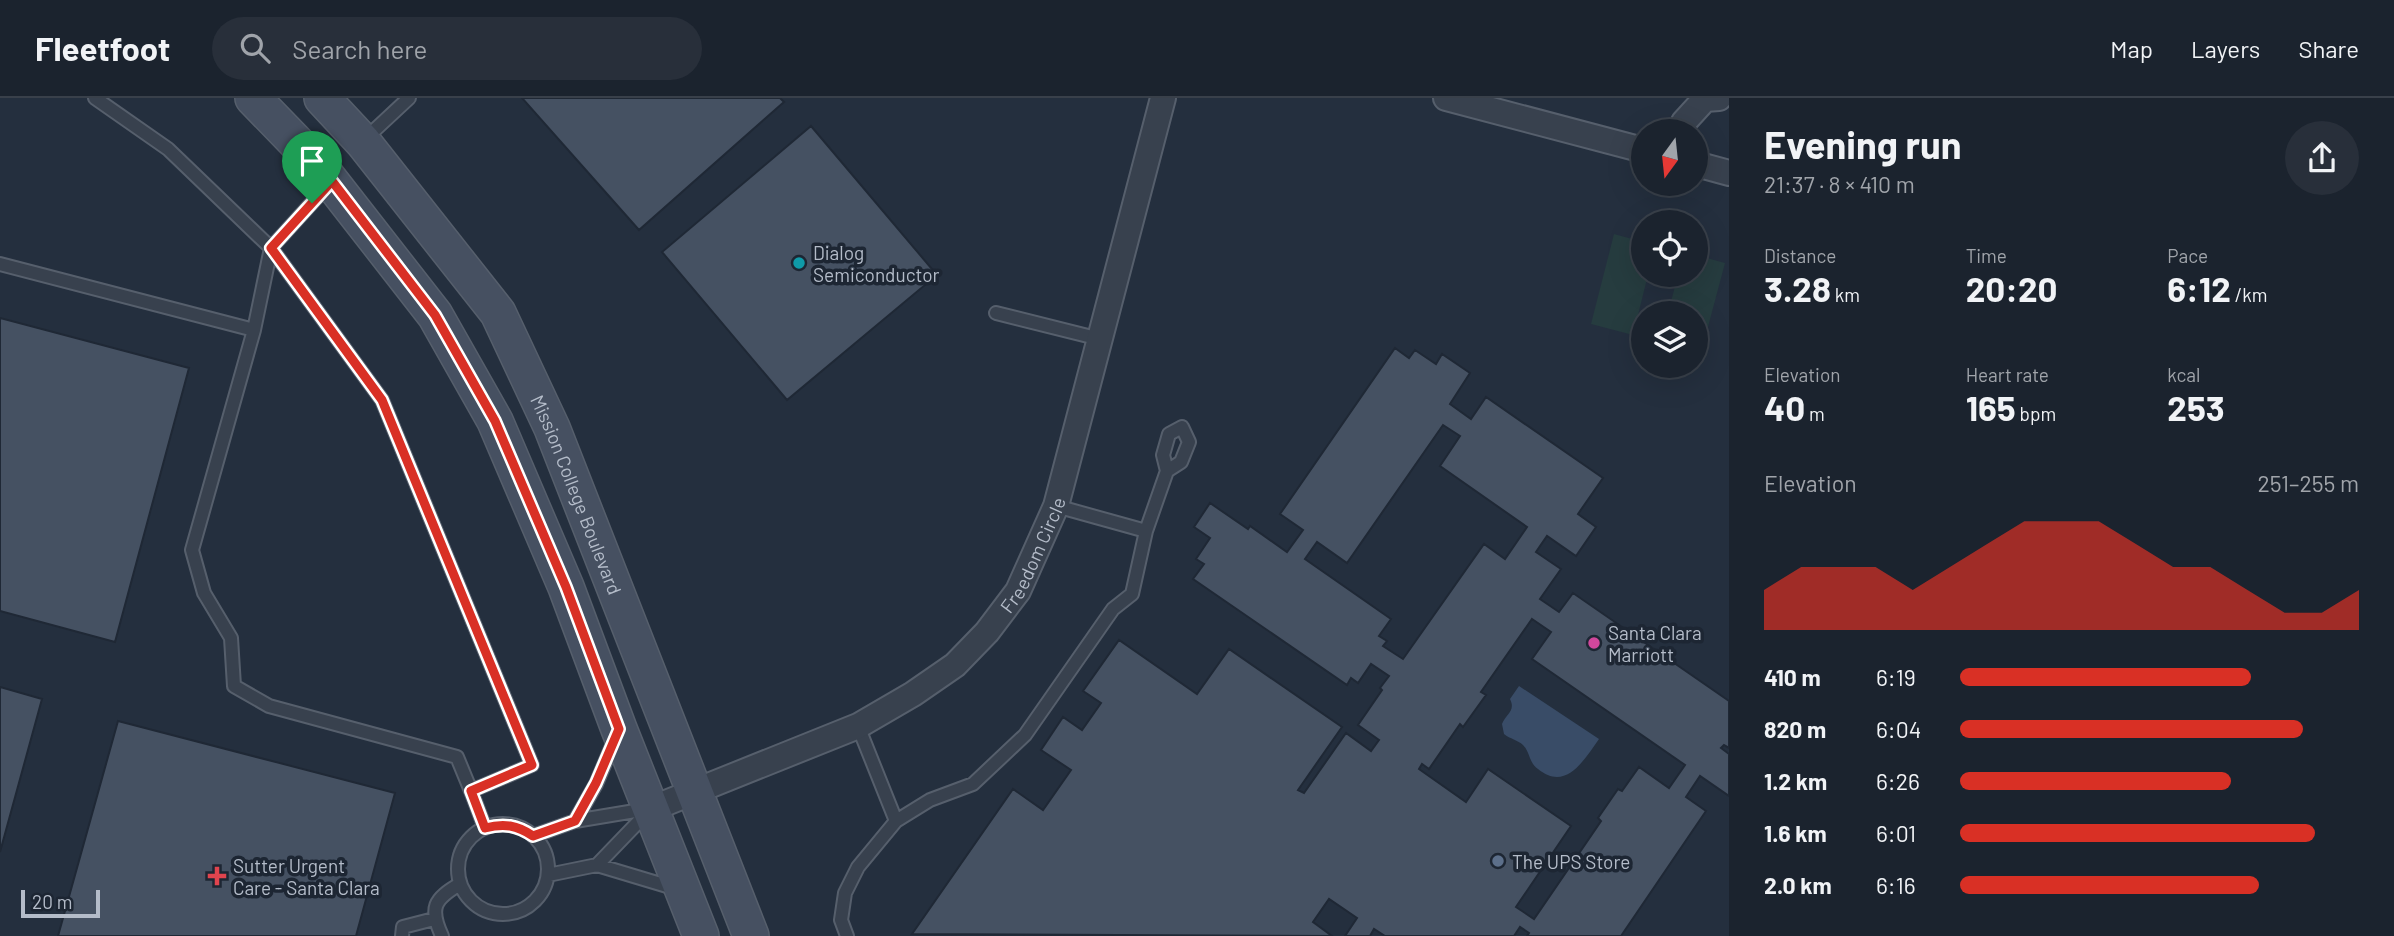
<!DOCTYPE html>
<html lang="en">
<head>
<meta charset="utf-8">
<style>
	:root { --surface:#1b232e; --page:#282f3a; --text:#f1f3f6; --muted:#a0a4aa; --line:#39404a; --accent:#d93025 }
	body { margin:0; font-family:Barlow,sans-serif; background:var(--page); color:var(--text); height:100vh; display:flex; flex-direction:column; font-size:26px; white-space:nowrap }
	* { box-sizing:border-box; margin:0 }
	p { font-size:23px; color:var(--muted) }
	.icon { flex:none; width:38px; height:38px; fill:none; stroke:currentColor; stroke-width:2; stroke-linecap:round; stroke-linejoin:round }
	.map { position:relative; flex:1; overflow:hidden }
	.sheet { display:flex; flex-direction:column; background:var(--surface); width:665px }
	.sheet>* { flex:none }
	.needle { width:46px; rotate:195deg }
	.fabs { position:absolute; left:1631px; top:21px; display:grid; gap:14px }
	.fabs a { display:grid; place-items:center; width:77px; height:77px; border-radius:50%; background:var(--surface); box-shadow:0 7px 28px #0002,0 0 0 2px var(--line); font-size:35px }
	.scale { position:absolute; left:21px; bottom:18px; width:79px; box-sizing:border-box; padding-left:7px; border:4px solid #b4bcc9; border-top:0; font-size:19px; line-height:24px; white-space:nowrap; color:#b4bcc9; -webkit-text-stroke:5px #1d2633; paint-order:stroke }
	.pin { position:absolute; display:grid; place-items:center; width:60px; height:60px; color:#fff; margin:-72px -30px; border-radius:50% 50% 50% 0; rotate:-45deg; box-shadow:0 0 7px #0007 }
	.pin .icon { rotate:45deg }
	.round { display:grid; place-items:center; flex:none; width:74px; height:74px; border-radius:37px; background:var(--page) }
	.overview { display:flex; align-items:center; justify-content:space-between; height:119px; padding:0 35px }
	h1 { font-size:38px; font-weight:700; line-height:52px }
	.metrics { display:grid; grid-template-columns:repeat(3,1fr); gap:10px; height:119px; padding:7px 35px }
	.metrics div { display:grid; align-content:center }
	.metrics b { font-size:35px; font-weight:700 }
	.metrics small { font-size:19px; font-weight:400 }
	.metrics p { font-size:19px }
	.chart { height:196px; padding:14px 35px }
	.chart p { display:flex; justify-content:space-between }
	.chart svg { width:100%; height:126px; margin-top:7px; fill:var(--accent); opacity:.7 }
	ul { padding:0 35px; list-style:none; font-size:23px }
	li { display:grid; grid-template-columns:112px 84px 1fr; align-items:center; height:52px }
	li i { height:18px; border-radius:9px; background:var(--accent) }
	header { display:flex; align-items:center; gap:42px; box-sizing:border-box; height:98px; padding:0 35px; background:var(--surface); border-bottom:2px solid var(--line) }
	header strong { font-size:33px }
	nav { display:flex; gap:38px; margin-inline-start:auto; font-size:24px }
	.search { width:490px; height:63px; background:var(--page); display:flex; align-items:center; gap:18px; box-sizing:border-box; padding:0 24px; border-radius:38px; color:var(--muted); font-size:26px }
	main { display:flex; flex:1; min-height:0 }
	.map>svg:first-child { display:block }
	.green { fill:#263c3f }
	.water { fill:#394c67 }
	.building { fill:#455162; stroke:#1f2835; stroke-width:2; fill-rule:evenodd }
	.lines { fill:none; stroke-linecap:round; stroke-linejoin:round }
	.lane-casing { stroke:#565f6c; stroke-width:16 }
	.street-casing { stroke:#565f6c; stroke-width:28 }
	.secondary-casing { stroke:#565f6c; stroke-width:38 }
	.lane { stroke:#38414e; stroke-width:12 }
	.street { stroke:#38414e; stroke-width:24 }
	.secondary { stroke:#465061; stroke-width:35 }
	.route-casing { stroke:#fff; stroke-width:14 }
	.route { stroke:#d93025; stroke-width:9 }
	.culture-dot { fill:#0f9aa8; stroke:#1d2633; stroke-width:2.5 }
	.hotel-dot { fill:#d1479c; stroke:#1d2633; stroke-width:2.5 }
	.service-dot { fill:#5c6f8a; stroke:#1d2633; stroke-width:2.5 }
	.health-dot { fill:#e0444e; stroke:#1d2633; stroke-width:2.5 }
	.labels { text-anchor:middle; dominant-baseline:central; stroke-width:7; stroke-linejoin:round; paint-order:stroke }
	.poi-label { font-size:19px; fill:#b4bcc9; stroke:#1d2633; text-anchor:start }
	.street-label { font-size:19px; fill:#b4bcc9; stroke:#1d2633 }
</style>
</head>
<body>
<header>
<strong>Fleetfoot</strong>
<div class="search"><svg class="icon" aria-label="search" viewBox="0 0 24 24"><circle cx="10" cy="10" r="6"/><path d="M15 15l6 6"/></svg>Search here</div>
<nav><a>Map</a><a>Layers</a><a>Share</a></nav>
</header>
<main>
<div class="map">
<svg width="1729" height="838" viewBox="0 0 1729 838">
	<rect width="100%" height="100%" fill="#242f3e"/>
	<!-- green -->
	<path class="green" d="M1614,136L1643,144V177H1648L1633,237L1591,226Z
		M1696,157L1725,165L1701,255L1696,254V215H1668L1678,177H1696Z"/>
	<!-- water -->
	<path class="water" d="M1519,588L1599,641C1584,662 1566,694 1538,671C1529,665 1530,654 1523,647C1518,642 1510,641 1504,636L1502,626C1506,616 1516,613 1510,601Z"/>
	<!-- building -->
	<path class="building" d="M522,0H780L784,4L639,132Z
		M811,28L937,177L787,302L662,154Z
		M0,220L189,270L115,544L0,513Z
		M1395,250L1409,260L1415,252L1436,266L1442,256L1470,275L1450,306L1471,321L1486,299L1603,380L1578,416L1596,429L1576,458L1547,438L1536,454L1561,471L1540,501L1559,514L1573,495L1729,603V650L1724,647L1721,650L1729,656V698L1700,678L1686,699L1706,713L1621,838H1527L1529,835L1520,829L1514,838H1385L1374,831L1370,838H1345L1357,820L1329,801L1313,824L1332,838L912,836L1013,691L1043,712L1071,672L1041,652L1063,619L1082,632L1101,605L1083,593L1119,542L1197,596L1229,551L1342,629L1298,692L1304,695L1346,635L1371,653L1379,642L1358,627L1382,592L1380,590L1389,578L1371,566L1358,585L1351,580L1347,587L1193,481L1204,466L1196,461L1210,440L1194,429L1210,405L1248,431L1250,428L1287,454L1303,432L1280,416ZM1443,327L1460,338L1440,368L1527,429L1505,461L1484,446L1403,561L1383,548L1387,543L1379,538L1391,521L1305,461L1317,444L1347,465ZM1532,521L1551,534L1532,561L1685,667L1669,690L1639,669L1622,693L1618,691L1598,720L1601,723L1534,821L1516,809L1571,728L1488,671L1466,704L1419,671L1422,666L1429,671L1460,626L1463,629L1486,597L1481,594Z
		M0,589L42,601L0,754Z
		M118,623L395,695L356,838H58Z"/>
	<g class="lines">
		<defs>
			<path id="lane" d="M95,0L168,51L271,150L382,302L532,667L471,693L485,730
				M365,41L409,0
				M329,86L271,150L254,232L192,452L204,495L231,540L234,588L269,608L457,659L471,693
				M0,166L254,232
				M996,215L1100,241
				M1056,408L1146,433L1167,373L1163,357L1169,336L1182,329L1189,344L1181,364L1167,373
				M858,628L896,723
				M575,723L596,686L615,641
				M458 771a45 45 0 1 1 90 0a45 45 0 1 1-90 0Z
				M533,738L575,723L647,711
				M597,767L677,791
				M548,777L597,767L647,715
				M402,838L403,829L434,821
				M442,838C429,810 434,801 460,786
				M847,838L841,822L845,795L858,769L896,723L930,702L973,686L1025,637L1113,511L1132,496L1146,433"/>
			<g id="street">
				<path d="M1446,0L1643,52"/>
				<path d="M1679,33L1684,24L1705,1L1719,0"/>
				<path d="M1696,66L1729,75"/>
				<path id="s1" d="M651,711L858,628L913,596L955,567L987,534L1018,493L1056,408L1163,0"/>
			</g>
			<g id="secondary">
				<path d="M253,0L318,67L435,217L495,323L566,489L619,631L701,838"/>
				<path id="s2" d="M322,0L363,44L498,215L552,330L751,838"/>
			</g>
		</defs>
		<!-- lane casing -->
		<use href="#lane" class="lane-casing"/>
		<!-- street casing -->
		<use href="#street" class="street-casing"/>
		<!-- secondary casing -->
		<use href="#secondary" class="secondary-casing"/>
		<!-- lane -->
		<use href="#lane" class="lane"/>
		<!-- street -->
		<use href="#street" class="street"/>
		<!-- secondary -->
		<use href="#secondary" class="secondary"/>
	</g>
	<g class="lines">
		<defs>
			<path id="route" d="M332,83L435,217L495,323L566,489L619,631L596,685L575,723L533,738C517,727 504,725 485,730L471,693L532,667L382,302L271,150Z"/>
		</defs>
		<!-- route casing -->
		<use href="#route" class="route-casing"/>
		<!-- route -->
		<use href="#route" class="route"/>
	</g>
	<!-- markers -->
	<circle class="culture-dot" cx="799" cy="165" r="7"/>
	<circle class="hotel-dot" cx="1594" cy="545" r="7"/>
	<circle class="service-dot" cx="1498" cy="763" r="7"/>
	<path class="health-dot" d="M213.5 767.5h7v7h7v7h-7v7h-7v-7h-7v-7h7z"/>
	<g class="labels">
		<!-- poi labels -->
		<g class="poi-label">
			<text x="813" y="154">Dialog<tspan x="813" dy="22">Semiconductor</tspan></text>
			<text x="1608" y="534">Santa Clara<tspan x="1608" dy="22">Marriott</tspan></text>
			<text x="1512" y="763">The UPS Store</text>
			<text x="233" y="767">Sutter Urgent<tspan x="233" dy="22">Care - Santa Clara</tspan></text>
		</g>
		<!-- street labels -->
		<g class="street-label">
			<text stroke="none"><textPath href="#s2" startOffset="476">Mission College Boulevard</textPath></text>
			<text stroke="none"><textPath href="#s1" startOffset="474">Freedom Circle</textPath></text>
		</g>
	</g>
</svg>
<div class="fabs">
<a><svg class="needle" viewBox="-14 -14 28 28"><path d="M0-13l5 13h-10z" fill="#e53935"/><path d="M0 13l5-13h-10z" fill="#a0a4aa"/></svg></a>
<a><svg class="icon" aria-label="locate" viewBox="0 0 24 24"><circle cx="12" cy="12" r="6"/><path d="M12 2v4M12 18v4M2 12h4M18 12h4"/></svg></a>
<a><svg class="icon" aria-label="layers" viewBox="0 0 24 24"><path d="M12 4l9 5-9 5-9-5zM3 14l9 5 9-5"/></svg></a>
</div>
<div class="scale">20 m</div>
<div class="pin" style="left:312px;top:105px;background:#1e9e55"><svg class="icon" aria-label="arrive" viewBox="0 0 24 24"><path d="M6 21V4h12l-3 4 3 4H6"/></svg></div>
</div>
<section class="sheet">
<div class="overview"><div><h1>Evening run</h1><p>21:37 · 8 × 410 m</p></div><a class="round"><svg class="icon" aria-label="share" viewBox="0 0 24 24"><path d="M12 15V3M7 8l5-5 5 5M5 13v7h14v-7"/></svg></a></div>
<div class="metrics">
<div><p>Distance</p><b>3.28<small> km</small></b></div>
<div><p>Time</p><b>20:20</b></div>
<div><p>Pace</p><b>6:12<small> /km</small></b></div>
</div>
<div class="metrics">
<div><p>Elevation</p><b>40<small> m</small></b></div>
<div><p>Heart rate</p><b>165<small> bpm</small></b></div>
<div><p>kcal</p><b>253</b></div>
</div>
<div class="chart"><p><span>Elevation</span>251–255 m</p>
<svg viewBox="0 0 160 44" preserveAspectRatio="none"><path d="M0 44V30L10 22L20 22L30 22L40 30L50 22L60 14L70 6L80 6L90 6L100 14L110 22L120 22L130 30L140 38L150 38L160 30V44z"/></svg>
</div>
<ul>
<li><b>410 m</b>6:19<i style="width:73%"></i></li>
<li><b>820 m</b>6:04<i style="width:86%"></i></li>
<li><b>1.2 km</b>6:26<i style="width:68%"></i></li>
<li><b>1.6 km</b>6:01<i style="width:89%"></i></li>
<li><b>2.0 km</b>6:16<i style="width:75%"></i></li>
</ul>
</section>
</main>
</body>
</html>
